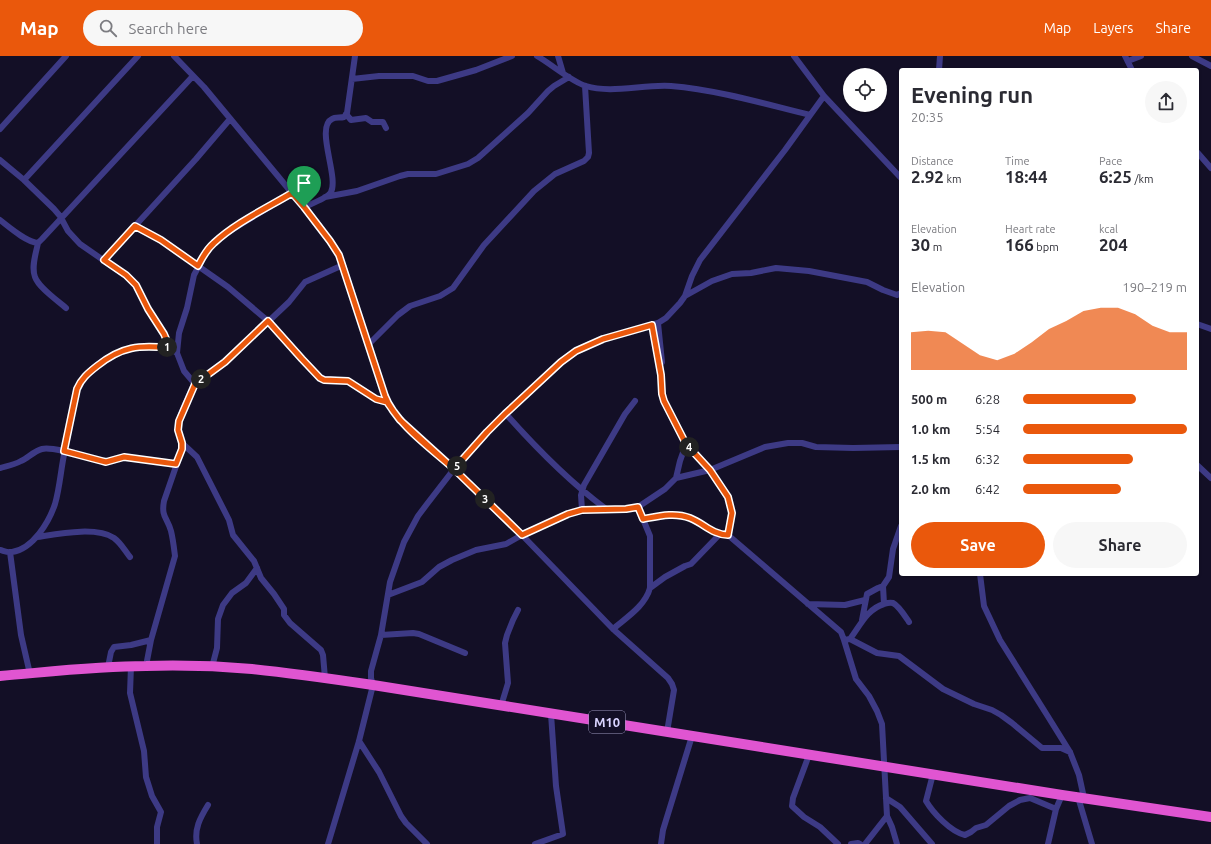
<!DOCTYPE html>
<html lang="en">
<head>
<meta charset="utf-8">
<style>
	:root { --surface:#fff; --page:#f7f7f7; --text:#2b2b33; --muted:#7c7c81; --accent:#ea580c }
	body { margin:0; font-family:Ubuntu,sans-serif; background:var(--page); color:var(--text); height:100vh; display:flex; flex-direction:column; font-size:15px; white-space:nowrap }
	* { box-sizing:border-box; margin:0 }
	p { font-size:13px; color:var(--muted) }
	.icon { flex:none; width:22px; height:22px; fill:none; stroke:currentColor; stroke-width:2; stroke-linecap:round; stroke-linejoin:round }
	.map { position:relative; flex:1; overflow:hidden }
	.panel { position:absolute; left:899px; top:12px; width:300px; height:508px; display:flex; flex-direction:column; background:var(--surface); border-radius:4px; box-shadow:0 1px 3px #0004 }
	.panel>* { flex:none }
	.controls { position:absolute; left:843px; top:12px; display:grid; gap:8px }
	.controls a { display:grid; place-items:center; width:44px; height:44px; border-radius:50%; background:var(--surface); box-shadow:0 1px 3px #0004; font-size:20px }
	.pin { position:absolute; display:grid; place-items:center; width:34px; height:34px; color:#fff; margin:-41px -17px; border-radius:50% 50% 50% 0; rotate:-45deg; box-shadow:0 0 4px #0007 }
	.pin .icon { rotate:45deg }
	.km { position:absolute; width:20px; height:20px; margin:-10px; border-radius:50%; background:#222; color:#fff; font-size:11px; line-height:20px; text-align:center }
	.round { display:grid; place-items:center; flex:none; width:42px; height:42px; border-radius:21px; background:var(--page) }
	.head { display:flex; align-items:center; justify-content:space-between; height:68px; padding:0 12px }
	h1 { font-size:22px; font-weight:700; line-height:30px }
	.figures { display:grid; grid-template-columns:repeat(3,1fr); gap:6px; height:68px; padding:4px 12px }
	.figures div { display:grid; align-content:center }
	.figures b { font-size:17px; font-weight:700 }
	.figures small { font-size:11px; font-weight:400 }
	.figures p { font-size:11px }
	.chart { height:112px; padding:8px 12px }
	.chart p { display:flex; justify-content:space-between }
	.chart svg { width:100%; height:72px; margin-top:4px; fill:var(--accent); opacity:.7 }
	.action { display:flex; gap:8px; margin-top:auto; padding:8px 12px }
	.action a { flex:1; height:46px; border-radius:24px; background:var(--accent); color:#fff; font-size:16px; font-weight:700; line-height:46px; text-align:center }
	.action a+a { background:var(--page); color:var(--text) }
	ul { padding:0 12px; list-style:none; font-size:13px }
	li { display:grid; grid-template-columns:64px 48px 1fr; align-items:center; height:30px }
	li i { height:10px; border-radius:5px; background:var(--accent) }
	header { display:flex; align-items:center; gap:24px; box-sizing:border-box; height:56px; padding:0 20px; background:var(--accent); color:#fff }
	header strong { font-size:19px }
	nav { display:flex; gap:22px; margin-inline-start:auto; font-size:14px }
	.search { width:280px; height:36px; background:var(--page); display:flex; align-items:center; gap:10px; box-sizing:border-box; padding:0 14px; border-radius:22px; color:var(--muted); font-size:15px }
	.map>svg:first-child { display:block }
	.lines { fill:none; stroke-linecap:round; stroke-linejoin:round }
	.minor { stroke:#3d3a85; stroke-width:6 }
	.trunk { stroke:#e055d1; stroke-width:10 }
	.route-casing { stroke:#fff; stroke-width:8 }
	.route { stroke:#ea580c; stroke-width:5 }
	.labels { text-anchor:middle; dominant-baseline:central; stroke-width:3; stroke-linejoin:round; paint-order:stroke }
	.shield { fill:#130f26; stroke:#9e99be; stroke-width:1 }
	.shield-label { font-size:13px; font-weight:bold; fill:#d9d4ff }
</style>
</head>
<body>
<header>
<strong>Map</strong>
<div class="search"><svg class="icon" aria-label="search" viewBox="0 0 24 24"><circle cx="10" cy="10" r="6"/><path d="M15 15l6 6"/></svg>Search here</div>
<nav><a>Map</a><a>Layers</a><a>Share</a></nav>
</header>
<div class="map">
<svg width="1211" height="788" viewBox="0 0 1211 788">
	<rect width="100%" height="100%" fill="#130f26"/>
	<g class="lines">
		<!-- minor -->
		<path class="minor" d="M174,0L204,31L306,154L330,185L339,199L343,209L385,340L389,349L400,364L454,413L522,479L613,573L668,622L672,628L674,634L667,676
			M537,0C551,8 572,26 586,30C611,38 644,28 671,30C718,34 765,48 810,59
			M558,0L563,17
			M794,0L824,40L901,122
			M1125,0L1132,14
			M1192,0L1211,10
			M1128,5L1141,0
			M939,14L940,0
			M352,23L379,20H413L428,25H437L476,14L512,0
			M346,58L351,64L366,62L372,66H383L386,72
			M0,73L66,0
			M1197,96L1211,112
			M0,104L24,124L54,153L60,160L68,175L80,188L132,224L140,236L148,253L164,278L170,292L177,297L184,315L195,328C190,337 178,361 178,371C178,379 182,385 182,393L164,445C161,461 167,461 171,475C173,483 174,492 175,500L151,584L146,610
			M24,124L138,0
			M325,141L357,135L400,120L408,118H436L468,108L478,102L528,57L548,35L554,30L569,21
			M304,151C311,148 328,142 331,136C339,121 315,71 332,63C335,61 340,62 344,61L347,57L355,0
			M0,164C9,171 26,186 38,187
			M135,170L161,184L228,231L268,265L302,303L320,321L325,323L348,325L376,343L387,346
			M104,204L196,103L230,63
			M685,240L712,225L732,218L751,217L776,212L809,215L867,226L883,234L897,239L901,237
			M66,252C57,244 39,232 35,221C31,211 36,197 38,187L42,183L193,20
			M658,267L662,306
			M1197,268L1211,273
			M652,269L661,319L662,339L664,345L686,388L710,414L728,441L732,457L728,479
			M368,289L398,259L410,250L440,240L453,232L484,189L534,135L555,118L584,105L588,101L589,97L585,30
			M177,297L179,277L187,252L194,219L207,195L213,187L225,178L292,137
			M195,328L225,306L233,299L289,246L305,226L343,209
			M505,357C536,392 568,425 606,453
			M182,387L197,401L229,464L233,479L254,505L261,522L274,538L284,553V559L290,567L321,594L323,599L325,622
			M1197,409L1211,422
			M0,412C7,410 14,409 21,405C28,402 34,395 42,393C53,390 89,402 102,405L106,406L124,401L176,408
			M676,422L680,405L686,388
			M582,454L581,439L584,429L625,358L635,345
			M643,463C659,460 675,457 690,462C705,468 711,478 728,479L841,576L844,584L856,623L869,640L877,655L882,668L887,760L865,788
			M37,481C57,478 96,470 114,482C121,487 125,495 130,501
			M0,494C4,495 8,497 12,496C33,493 49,466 55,448C60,431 61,411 65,394C69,374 73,353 77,333C87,309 122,290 148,290C155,290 163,291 170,292
			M10,496L21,579L30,618
			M980,518L984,550L1000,584L1047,659L1070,696L1079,719L1084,742
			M650,532L665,521L685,510L691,508L719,479
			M388,539L422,526L439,511L452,504L476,494L506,488L522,479L568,458L587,453H626L638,451L665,433L676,422L710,414L765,391L788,387H802L816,391L853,392L901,391
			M808,548L845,549L865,544
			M884,548L883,530L889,521L893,493L901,470
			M862,564L867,538L878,532L883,530
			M613,573C627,561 645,550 650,532V480L638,451
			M381,579L413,577L419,578L465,597
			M850,583C860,570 867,553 884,548C887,547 889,546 893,547C899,550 905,560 909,566
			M844,584L850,583L877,597L899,600L943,633L974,648L992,654L1001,659L1012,667L1042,692H1061L1070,696
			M131,610L130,637L144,695L146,721L152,740L161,756L157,771V788
			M108,611L111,596L114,591L131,589L151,584
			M212,611L217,592L218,563L223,549L232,537L246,527L257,512
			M501,650L508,627L505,587L507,579L513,564L518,554
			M359,685L379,716L401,760L406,767L427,788
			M809,699L793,742L792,750L804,761L820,771L838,788
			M933,718L926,745C933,757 951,776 965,779L971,776L976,772L986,769L1009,750L1020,744L1030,742L1056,753
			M1078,741L1092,788
			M886,742L900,751L932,788
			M887,760L892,771L897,788
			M197,788C194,773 200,762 208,749
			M328,788L359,685L373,629L371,622V615L381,579L390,526L404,486L418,460L427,448L454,413L487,376L505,357L568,300L583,291L603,283L658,267L666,262L680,247L685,240L692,220L700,204L785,94L824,40
			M535,788L563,778L556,730L551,658
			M661,788L663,774L692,680
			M851,788L858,787L860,788
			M1048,788L1056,753L1062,739"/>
		<!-- trunk -->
		<path class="trunk" d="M0,620C48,616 97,610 146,610C181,609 217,610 252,613C293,617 333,623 373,629L1062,739L1211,761"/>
	</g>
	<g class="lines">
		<defs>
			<path id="route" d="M304,151L292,137C267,152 235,167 214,187C207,193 202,202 198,210L161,184L135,170L104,204L126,219L136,229L148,253L164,278L170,292C139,289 122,290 97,310C88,317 81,323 77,333L64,395L102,405L106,406L124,401L176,408L182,393V387L178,374L179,365L195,328L225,306L268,265L302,303L320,322L324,324L348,325L376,343L387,346L394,356L400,364L454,413L522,479L568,458L582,454L626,453L638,451L643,463C659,460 675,456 690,462C705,468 711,478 728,479L732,457L728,441L710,414L686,388L664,345L662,338L661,319L652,269L603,283L576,295L561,306L505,358L487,376L454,413C433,394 395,367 385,340L339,199L330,185L304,151"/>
		</defs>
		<!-- route casing -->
		<use href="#route" class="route-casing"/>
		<!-- route -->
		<use href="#route" class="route"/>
	</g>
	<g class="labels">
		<!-- shield labels -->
		<rect class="shield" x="589" y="655" width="36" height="22" rx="3"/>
		<g class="shield-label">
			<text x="607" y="666">M10</text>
		</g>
	</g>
</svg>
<div class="controls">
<a><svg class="icon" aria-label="locate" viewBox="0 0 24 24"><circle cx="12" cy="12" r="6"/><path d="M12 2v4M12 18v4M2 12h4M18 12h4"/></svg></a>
</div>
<div class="pin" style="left:304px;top:151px;background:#1e9e55"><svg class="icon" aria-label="arrive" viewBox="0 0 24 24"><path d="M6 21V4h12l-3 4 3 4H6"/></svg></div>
<b class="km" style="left:167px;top:291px">1</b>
<b class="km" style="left:201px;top:323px">2</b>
<b class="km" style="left:485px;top:443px">3</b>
<b class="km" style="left:689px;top:391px">4</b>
<b class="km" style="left:457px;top:410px">5</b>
<section class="panel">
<div class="head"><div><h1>Evening run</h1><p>20:35</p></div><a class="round"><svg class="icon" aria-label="share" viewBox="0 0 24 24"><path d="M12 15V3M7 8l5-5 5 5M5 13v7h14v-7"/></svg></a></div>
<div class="figures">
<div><p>Distance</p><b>2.92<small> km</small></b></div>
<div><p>Time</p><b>18:44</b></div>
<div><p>Pace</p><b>6:25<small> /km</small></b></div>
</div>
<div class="figures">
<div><p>Elevation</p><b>30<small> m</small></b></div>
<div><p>Heart rate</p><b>166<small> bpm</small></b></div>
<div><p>kcal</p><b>204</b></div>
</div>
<div class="chart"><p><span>Elevation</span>190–219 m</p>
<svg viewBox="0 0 160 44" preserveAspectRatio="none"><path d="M0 44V21L10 20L20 21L30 28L40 35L50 38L60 34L70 27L80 19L90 14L100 8L110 6L120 6L130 10L140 17L150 21L160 21V44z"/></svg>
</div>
<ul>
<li><b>500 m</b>6:28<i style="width:69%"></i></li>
<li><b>1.0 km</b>5:54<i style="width:100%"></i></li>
<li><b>1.5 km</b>6:32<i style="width:67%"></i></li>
<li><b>2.0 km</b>6:42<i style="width:60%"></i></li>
</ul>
<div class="action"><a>Save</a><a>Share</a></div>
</section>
</div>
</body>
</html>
